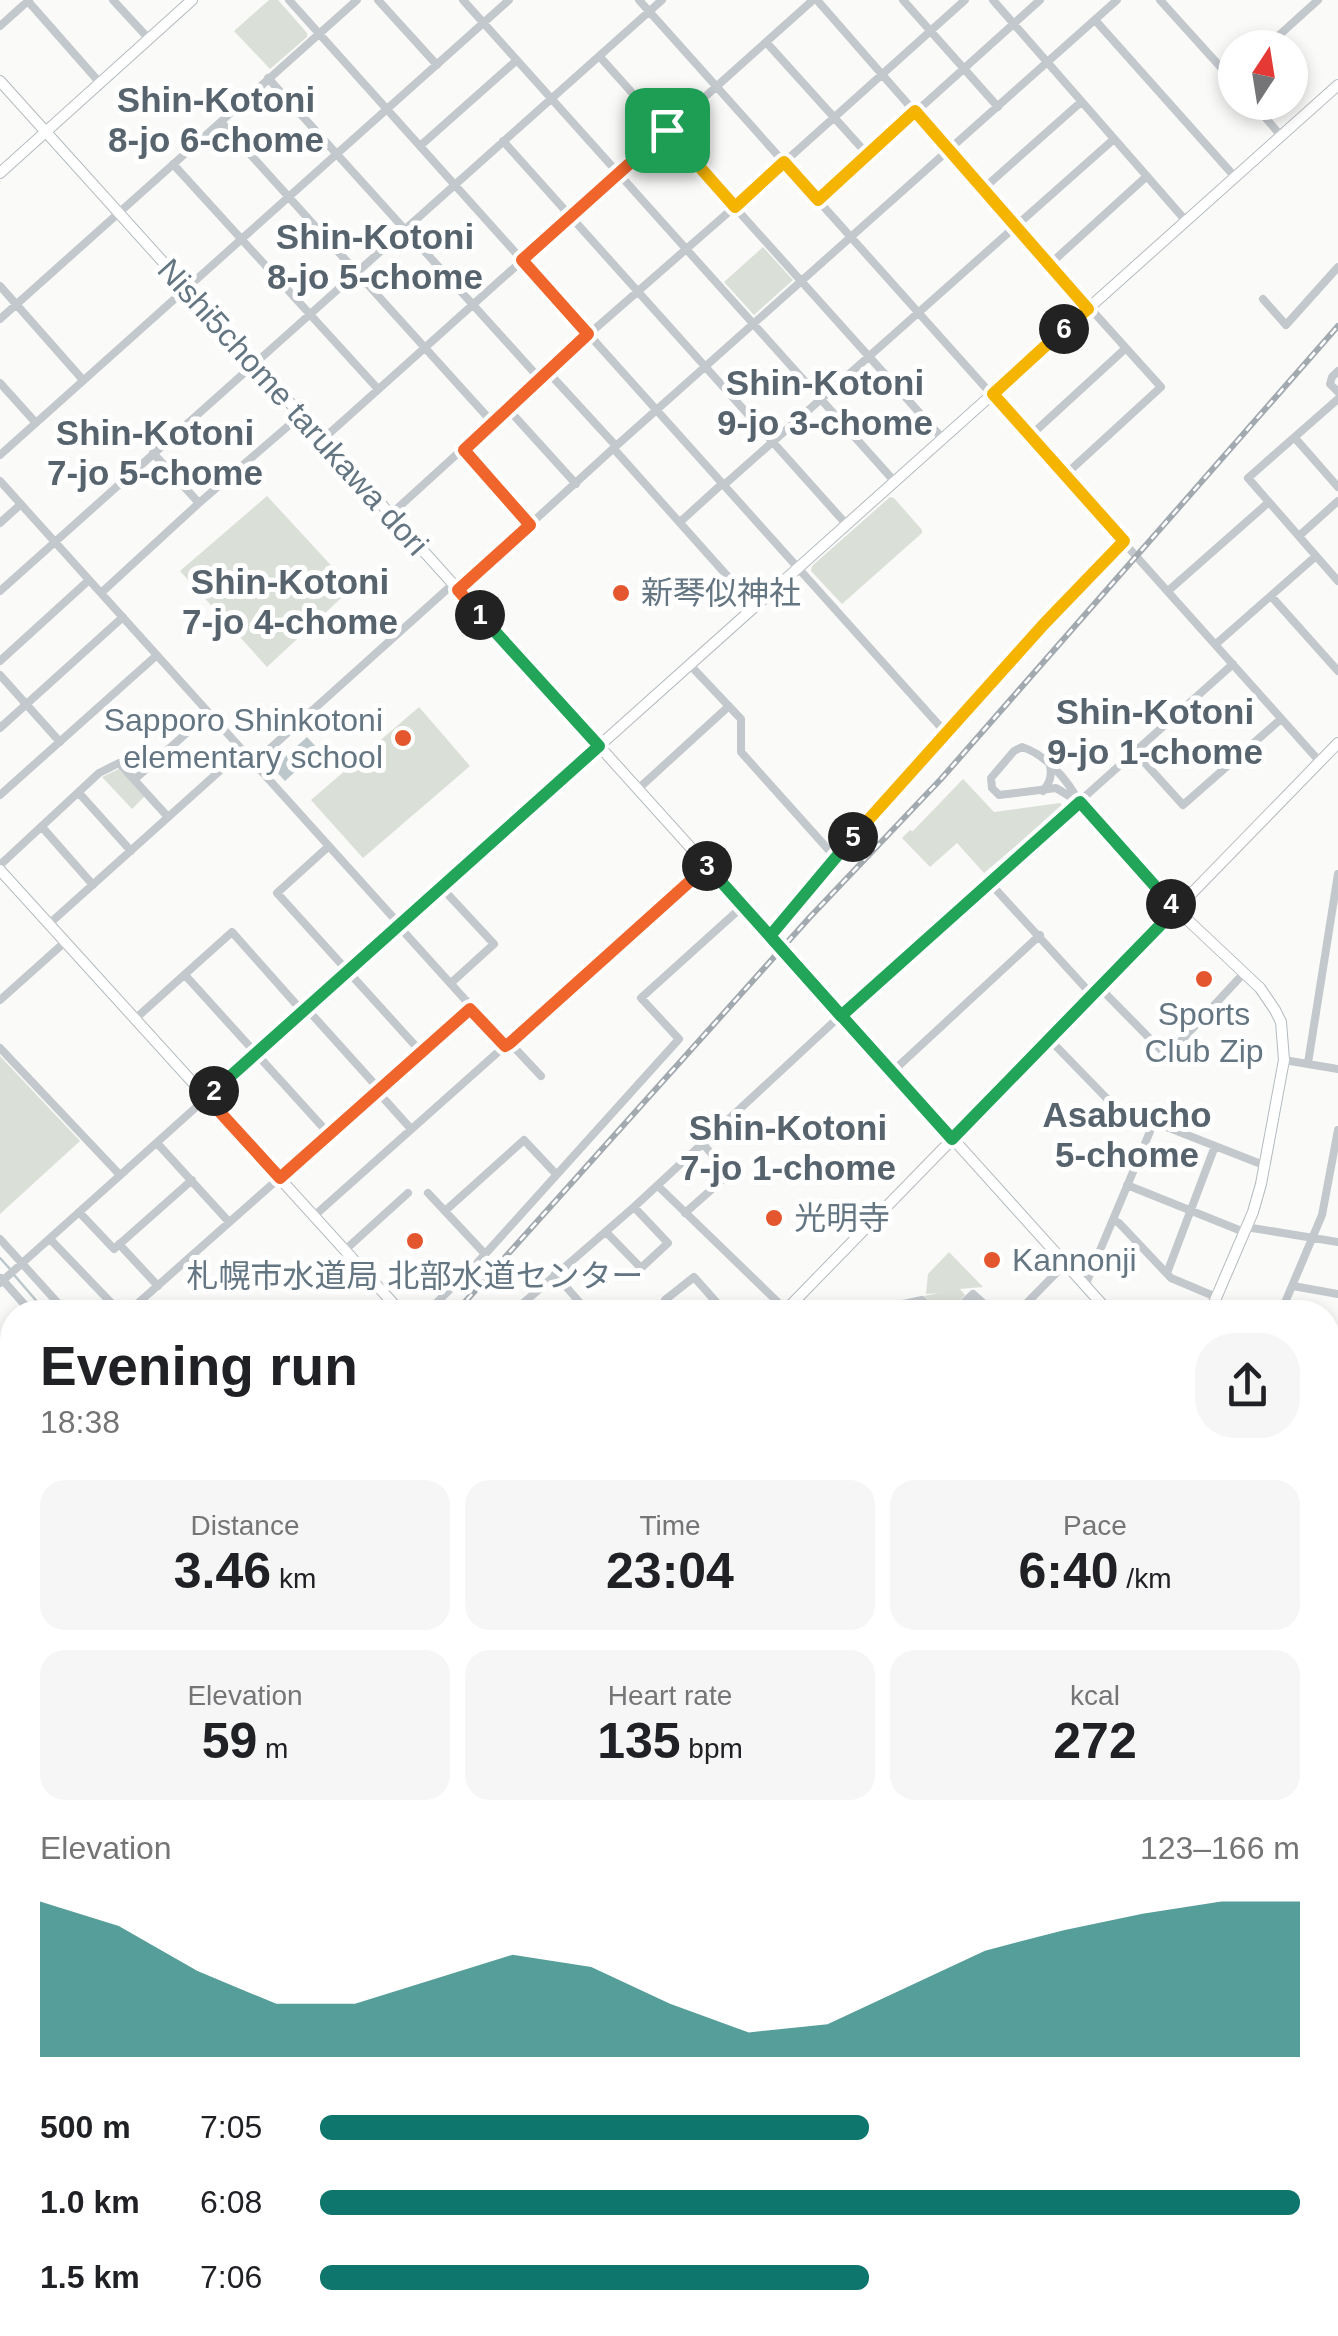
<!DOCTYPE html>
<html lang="en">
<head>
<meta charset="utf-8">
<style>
	:root { --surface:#fff; --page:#f6f6f6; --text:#202124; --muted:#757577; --accent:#0f766e }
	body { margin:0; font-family:Helvetica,"Noto Sans JP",sans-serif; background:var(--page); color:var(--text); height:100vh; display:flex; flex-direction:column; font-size:38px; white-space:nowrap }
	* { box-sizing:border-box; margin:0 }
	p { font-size:32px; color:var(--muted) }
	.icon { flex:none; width:55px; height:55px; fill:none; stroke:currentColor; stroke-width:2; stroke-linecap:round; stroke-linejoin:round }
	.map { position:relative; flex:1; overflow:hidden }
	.sheet { position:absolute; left:0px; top:1300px; width:1340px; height:1038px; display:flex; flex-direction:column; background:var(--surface); border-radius:40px 40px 0 0; box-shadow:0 5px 15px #0003 }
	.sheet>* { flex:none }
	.needle { width:65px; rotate:12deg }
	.buttons { position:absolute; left:1218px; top:30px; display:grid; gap:20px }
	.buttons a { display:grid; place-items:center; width:90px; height:90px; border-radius:50%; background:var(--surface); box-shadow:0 5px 15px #0003; font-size:50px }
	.pin { position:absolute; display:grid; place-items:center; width:85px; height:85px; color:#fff; margin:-42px; border-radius:20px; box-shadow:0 5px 15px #0006 }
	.km { position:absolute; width:50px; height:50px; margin:-25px; border-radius:50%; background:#222; color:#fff; font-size:28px; line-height:50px; text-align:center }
	.round { display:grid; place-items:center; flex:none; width:105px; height:105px; border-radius:40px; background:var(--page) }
	.headline { display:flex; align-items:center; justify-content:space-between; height:170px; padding:0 40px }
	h1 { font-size:55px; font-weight:700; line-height:75px }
	.stats { display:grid; grid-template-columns:repeat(3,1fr); gap:15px; height:170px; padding:10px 40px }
	.stats div { display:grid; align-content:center; border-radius:25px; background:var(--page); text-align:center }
	.stats b { font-size:50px; font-weight:700 }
	.stats small { font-size:28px; font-weight:400 }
	.stats p { font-size:28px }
	.chart { height:280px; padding:20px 40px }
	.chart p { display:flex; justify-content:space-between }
	.chart svg { width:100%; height:180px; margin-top:10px; fill:var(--accent); opacity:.7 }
	ul { padding:0 40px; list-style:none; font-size:32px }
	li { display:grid; grid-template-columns:160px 120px 1fr; align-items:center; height:75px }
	li i { height:25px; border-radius:12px; background:var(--accent) }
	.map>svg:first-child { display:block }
	.green { fill:#dadfd7 }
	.water { fill:#bbc7cb }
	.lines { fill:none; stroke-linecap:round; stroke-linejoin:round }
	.stream { stroke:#bbc7cb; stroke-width:2.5 }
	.secondary-casing { stroke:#b3babf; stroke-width:12 }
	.street { stroke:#c3c8cc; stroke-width:8 }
	.secondary { stroke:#fff; stroke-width:10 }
	.rail-casing { stroke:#a2aab0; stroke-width:6 }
	.rail { stroke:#fff; stroke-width:2.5; stroke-dasharray:8; stroke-linecap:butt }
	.split-1-casing { stroke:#fff; stroke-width:20 }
	.split-2-casing { stroke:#fff; stroke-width:20 }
	.split-3-casing { stroke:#fff; stroke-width:20 }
	.split-4-casing { stroke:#fff; stroke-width:20 }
	.split-5-casing { stroke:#fff; stroke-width:20 }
	.split-6-casing { stroke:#fff; stroke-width:20 }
	.split-7-casing { stroke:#fff; stroke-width:20 }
	.split-1 { stroke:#f0652b; stroke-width:12 }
	.split-2 { stroke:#22a559; stroke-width:12 }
	.split-3 { stroke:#f0652b; stroke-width:12 }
	.split-4 { stroke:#22a559; stroke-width:12 }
	.split-5 { stroke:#22a559; stroke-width:12 }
	.split-6 { stroke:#f5b400; stroke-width:12 }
	.split-7 { stroke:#f5b400; stroke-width:12 }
	.poi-dot { fill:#e4572e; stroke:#fff; stroke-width:4 }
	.labels { text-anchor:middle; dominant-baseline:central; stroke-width:10; stroke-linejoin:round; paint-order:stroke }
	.street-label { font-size:32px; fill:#657683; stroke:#fff }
	.poi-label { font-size:32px; fill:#657683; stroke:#fff; text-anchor:start }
	.neighbourhood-label { font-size:35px; font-weight:bold; fill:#57646e; stroke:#fff }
</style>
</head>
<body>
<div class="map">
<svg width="1338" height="2336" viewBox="0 0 1338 2336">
	<rect width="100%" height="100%" fill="#fafaf8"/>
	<!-- green -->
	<path class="green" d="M269,0H278L307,33V37L270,69L234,31Z
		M763,247L793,280L754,315L724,282Z
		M267,496L352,588L267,667L180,571Z
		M890,497L894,498L922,530V533L842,604L811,571L812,566Z
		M419,707L470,766L363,858L311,800Z
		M119,769L145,796L132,809L102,777Z
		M963,779L994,812L1060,803L1063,806L984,873L957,843L930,867L902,838L910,830L913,831Z
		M0,1056L80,1141L0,1214Z
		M949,1252L983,1287L960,1289L965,1295L948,1312H941L924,1296L939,1293L926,1294L928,1274Z
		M461,2325H532L521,2336H472Z"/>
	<!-- water -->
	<path class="water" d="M307,737L319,750L285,781L273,768Z"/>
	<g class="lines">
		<!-- stream -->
		<path class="stream" d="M0,1258L10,1269
			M15,1276L46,1312"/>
		<defs>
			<path id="secondary" d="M0,81L1109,1312
				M0,173L192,0
				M599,746L1338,85
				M1079,802L1176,909L1260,988L1275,1010L1281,1022L1284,1060L1261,1184L1253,1212L1210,1312
				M0,870L401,1312
				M784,1312L1338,743
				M1328,1357L1338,1358
				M1328,1554L1338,1566
				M0,2115L12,2102
				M688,2325L701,2336
				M536,2336L547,2325
				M1147,2336L1148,2325"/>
		</defs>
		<!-- secondary casing -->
		<use href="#secondary" class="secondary-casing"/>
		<!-- street -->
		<path class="street" d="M27,0L100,83
			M113,0L149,39
			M289,0L946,733
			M378,0L437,65
			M463,0L895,482
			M639,0L1320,762
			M817,0L1087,309
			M903,0L998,107
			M993,0L1186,221
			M1160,0L1235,83
			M1095,20L1235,177
			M0,26L29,0
			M766,42L868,155
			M1265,48L1318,0
			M600,57L943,439
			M268,78L540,379
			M1252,102L1281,136
			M221,122L492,422
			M503,141L847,525
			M420,146L517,60
			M173,164L378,389
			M983,189L1081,102
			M818,200L1040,0
			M1050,264L1147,176
			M0,286L83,380
			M1263,299L1286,325L1338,267
			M0,319L357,0
			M1338,371L1332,377L1330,384L1338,392
			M548,372L616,446
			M0,383L36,423
			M1338,399L1248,478L1338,581
			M508,409L576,484
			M1030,436L1126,348
			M1295,438L1338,487
			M323,439L813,0
			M614,449L755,607
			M464,450L530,525
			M153,453L199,503
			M0,455L509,0
			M1065,475L1161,387L1089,307
			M0,481L400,925L404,932L469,1004L470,1009L128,1312
			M724,485L1114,139
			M390,515L589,334L731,210L965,0
			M680,522L723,483
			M0,523L21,504
			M1299,536L1338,501
			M458,590L616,446L1117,0
			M0,591L662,0
			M1168,591L1269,502
			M101,593L199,503L301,415
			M1271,596L1338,671
			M1216,644L1316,556
			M0,661L89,580
			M690,665L741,719V752L835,857
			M0,675L60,742
			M0,728L123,617
			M1022,747C1045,754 1068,780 1079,802L1056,788L999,795L992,788L991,778L1014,751Z
			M1135,752L1183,805L1281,719
			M254,763L453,584
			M135,779L209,713
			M638,789L729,706
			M1043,791C1050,782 1052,777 1050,765
			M79,793L131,851
			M0,795L157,655
			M42,827L93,885
			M329,846L277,893L421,1052
			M0,865L99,773L119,763L168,817
			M989,882L1092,995
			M442,888L494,944L451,983
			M49,924L243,750
			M769,936C882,800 1001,668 1124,541
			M185,975L329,1134
			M1100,988L1167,1056L1244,973
			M0,1000L65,942
			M307,1009L379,1089
			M470,1009L505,1046
			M135,1019L232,932L303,1012
			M1049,1039L1119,1111
			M510,1043L541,1076
			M0,1048L120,1175
			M1284,1060L1338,1069
			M1308,1063L1338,874
			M892,1072L1040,935
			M377,1091L411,1129
			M157,1143L229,1222
			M1127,1185L1244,1232
			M658,1186L786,1310
			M428,1193L485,1254
			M445,1211L524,1140L556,1174
			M79,1212L114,1249L192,1180
			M685,1213L729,1174L703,1144
			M314,1216L707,866
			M1113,1220L1119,1223L1171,1278L1216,1297
			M1246,1227L1338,1242
			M606,1232L641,1268L668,1243L634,1207
			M0,1239L66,1312
			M50,1239L120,1312
			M119,1244L158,1286
			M345,1250L408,1193
			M1167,1273L1215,1146
			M555,1274L588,1312
			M1,1278L31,1312
			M0,1283L599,746
			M1085,1286L1154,1122L1266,1166
			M1293,1286L1338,1294
			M427,1312L478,1262L679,1039L641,998L743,906
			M513,1312L634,1207L853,1004L1233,664
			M676,1312L665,1300L694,1277L725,1312
			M894,1312L903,1304L922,1300L935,1312
			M954,1312L973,1294L993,1312
			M1018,1312L1065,1264
			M1281,1312L1322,1215L1338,1130
			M0,1369L12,1383
			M0,1398L12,1386
			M1328,1421L1335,1414L1338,1415
			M1328,1455L1338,1467
			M0,1462L12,1451
			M0,1465L12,1479
			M0,1564L12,1553
			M0,1658L12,1673
			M1328,1678L1338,1679
			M0,1795L12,1782
			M0,1847L12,1833
			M0,1860L12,1874
			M1328,1863L1338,1865
			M0,1903L12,1892
			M1328,1942L1338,1943
			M0,1969L12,1958
			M0,2168L12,2181
			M0,2249L12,2261
			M78,2325L89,2336
			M162,2325L174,2336
			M244,2325L255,2336
			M0,2329L7,2336
			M20,2336L31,2325
			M173,2336L184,2325
			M299,2336L310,2325
			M641,2336L651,2325
			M855,2336L867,2325
			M1237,2336V2325
			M1327,2336L1338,1955"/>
		<!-- secondary -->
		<use href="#secondary" class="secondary"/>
		<defs>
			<path id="rail" d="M456,1312L810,917L941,779L1338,326
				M0,1830L12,1816"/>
		</defs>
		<!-- rail casing -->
		<use href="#rail" class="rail-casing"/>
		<!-- rail -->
		<use href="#rail" class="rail"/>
	</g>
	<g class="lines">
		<defs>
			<path id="split-1" d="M480,615L458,590L530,525L464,450L588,334L522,260L667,130"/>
			<path id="split-2" d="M214,1091L599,746L480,615"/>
			<path id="split-3" d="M214,1091L207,1098L280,1178L470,1009L505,1046L510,1043L707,866"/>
			<path id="split-4" d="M707,866L952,1139L1176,909L1171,904"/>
			<path id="split-5" d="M853,837L770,936L841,1016L1080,802L1171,904"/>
			<path id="split-6" d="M853,837L1044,624L1124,541L993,394L1064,329"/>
			<path id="split-7" d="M667,130L735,207L784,162L818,200L915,111L1088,309L1064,329"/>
		</defs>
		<!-- split-1 casing -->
		<use href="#split-1" class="split-1-casing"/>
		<!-- split-2 casing -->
		<use href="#split-2" class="split-2-casing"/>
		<!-- split-3 casing -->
		<use href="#split-3" class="split-3-casing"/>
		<!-- split-4 casing -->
		<use href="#split-4" class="split-4-casing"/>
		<!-- split-5 casing -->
		<use href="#split-5" class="split-5-casing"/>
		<!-- split-6 casing -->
		<use href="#split-6" class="split-6-casing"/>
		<!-- split-7 casing -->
		<use href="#split-7" class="split-7-casing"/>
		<!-- split-1 -->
		<use href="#split-1" class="split-1"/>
		<!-- split-2 -->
		<use href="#split-2" class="split-2"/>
		<!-- split-3 -->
		<use href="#split-3" class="split-3"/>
		<!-- split-4 -->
		<use href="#split-4" class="split-4"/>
		<!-- split-5 -->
		<use href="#split-5" class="split-5"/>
		<!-- split-6 -->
		<use href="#split-6" class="split-6"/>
		<!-- split-7 -->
		<use href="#split-7" class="split-7"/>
	</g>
	<!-- markers -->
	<g class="poi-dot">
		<circle cx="621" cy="593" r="10"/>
		<circle cx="403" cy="738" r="10"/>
		<circle cx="1204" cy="979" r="10"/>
		<circle cx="774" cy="1218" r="10"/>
		<circle cx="415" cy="1241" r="10"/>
		<circle cx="992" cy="1260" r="10"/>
	</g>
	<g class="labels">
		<!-- street labels -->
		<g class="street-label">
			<text transform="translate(293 407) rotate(48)">Nishi5chome tarukawa dori</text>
		</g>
		<!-- poi labels -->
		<g class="poi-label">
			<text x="641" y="593">新琴似神社</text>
			<text x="383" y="720" text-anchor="end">Sapporo Shinkotoni<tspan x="383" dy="37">elementary school</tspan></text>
			<text x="1204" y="1014" text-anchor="middle">Sports<tspan x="1204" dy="37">Club Zip</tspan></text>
			<text x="794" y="1218">光明寺</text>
			<text x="1012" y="1260">Kannonji</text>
			<text x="415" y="1276" text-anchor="middle">札幌市水道局 北部水道センター</text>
		</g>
		<!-- neighbourhood labels -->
		<g class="neighbourhood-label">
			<text x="216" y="99">Shin-Kotoni<tspan x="216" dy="40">8-jo 6-chome</tspan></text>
			<text x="375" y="236">Shin-Kotoni<tspan x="375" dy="40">8-jo 5-chome</tspan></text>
			<text x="825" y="382">Shin-Kotoni<tspan x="825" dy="40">9-jo 3-chome</tspan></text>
			<text x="155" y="432">Shin-Kotoni<tspan x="155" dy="40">7-jo 5-chome</tspan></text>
			<text x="290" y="581">Shin-Kotoni<tspan x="290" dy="40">7-jo 4-chome</tspan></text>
			<text x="1155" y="711">Shin-Kotoni<tspan x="1155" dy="40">9-jo 1-chome</tspan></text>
			<text x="1127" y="1114">Asabucho<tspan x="1127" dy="40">5-chome</tspan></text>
			<text x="788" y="1127">Shin-Kotoni<tspan x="788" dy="40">7-jo 1-chome</tspan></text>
		</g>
	</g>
</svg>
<div class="buttons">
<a><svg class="needle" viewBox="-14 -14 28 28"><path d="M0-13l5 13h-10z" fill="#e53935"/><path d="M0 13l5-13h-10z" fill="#757577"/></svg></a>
</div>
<div class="pin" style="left:667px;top:130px;background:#1e9e55"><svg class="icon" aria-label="arrive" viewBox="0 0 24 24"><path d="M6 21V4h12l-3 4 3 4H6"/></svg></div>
<b class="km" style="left:480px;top:615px">1</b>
<b class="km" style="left:214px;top:1091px">2</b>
<b class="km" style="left:707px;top:866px">3</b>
<b class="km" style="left:1171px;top:904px">4</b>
<b class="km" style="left:853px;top:837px">5</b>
<b class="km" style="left:1064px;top:329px">6</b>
<section class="sheet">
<div class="headline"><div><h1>Evening run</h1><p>18:38</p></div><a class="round"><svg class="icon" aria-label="share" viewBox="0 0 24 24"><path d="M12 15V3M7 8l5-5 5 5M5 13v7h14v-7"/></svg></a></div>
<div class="stats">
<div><p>Distance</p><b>3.46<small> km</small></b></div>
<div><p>Time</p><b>23:04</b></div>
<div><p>Pace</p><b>6:40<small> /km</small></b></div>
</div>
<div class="stats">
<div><p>Elevation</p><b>59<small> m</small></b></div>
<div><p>Heart rate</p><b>135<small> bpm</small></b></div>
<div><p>kcal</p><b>272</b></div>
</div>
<div class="chart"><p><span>Elevation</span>123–166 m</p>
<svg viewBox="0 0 160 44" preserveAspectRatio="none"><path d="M0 44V6L10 12L20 23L30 31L40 31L50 25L60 19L70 22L80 31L90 38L100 36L110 27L120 18L130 13L140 9L150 6L160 6V44z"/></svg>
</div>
<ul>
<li><b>500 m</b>7:05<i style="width:56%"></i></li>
<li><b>1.0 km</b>6:08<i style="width:100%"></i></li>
<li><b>1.5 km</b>7:06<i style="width:56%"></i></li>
</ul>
</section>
</div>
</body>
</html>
